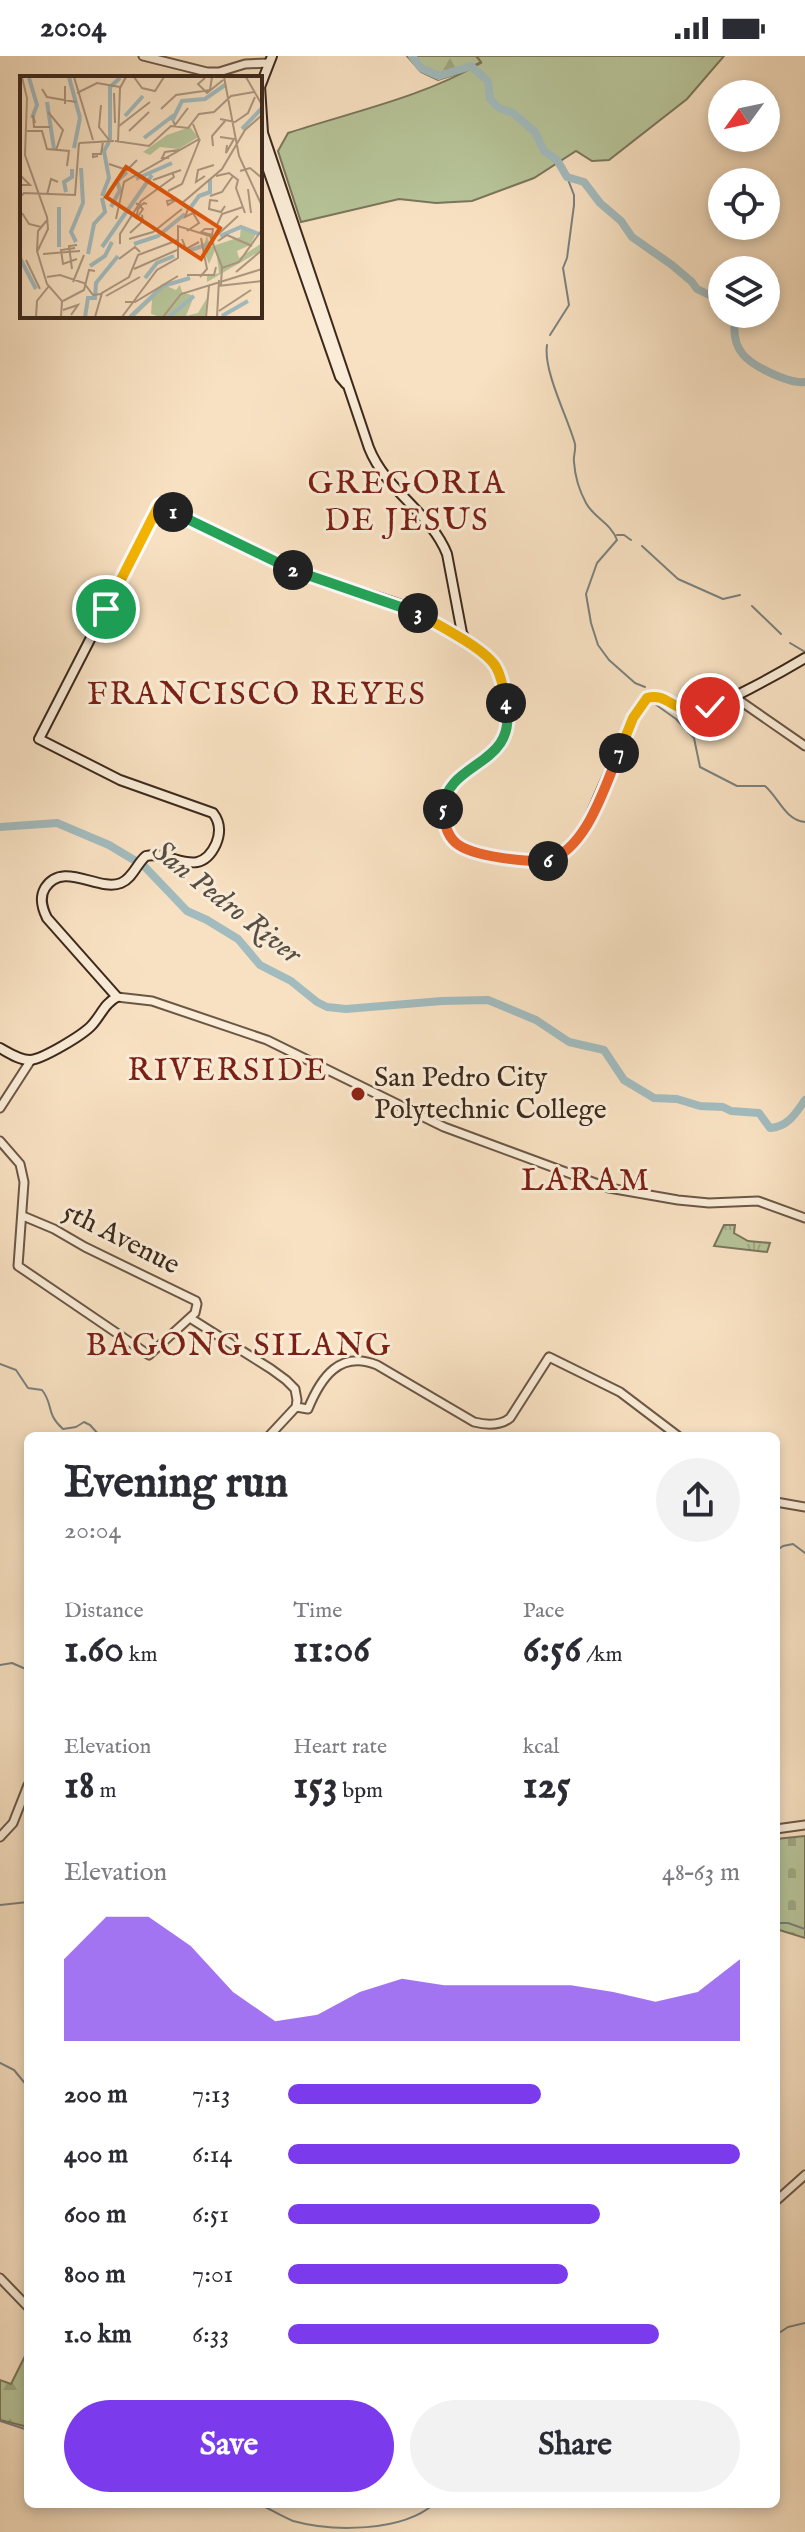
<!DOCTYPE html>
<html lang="en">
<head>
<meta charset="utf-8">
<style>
	:root { --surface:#fff; --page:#f2f2f3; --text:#2b2b33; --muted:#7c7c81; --accent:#7c3aed }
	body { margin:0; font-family:"IM FELL English",serif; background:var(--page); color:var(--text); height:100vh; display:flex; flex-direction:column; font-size:30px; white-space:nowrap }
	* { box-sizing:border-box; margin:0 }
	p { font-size:26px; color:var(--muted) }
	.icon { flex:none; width:44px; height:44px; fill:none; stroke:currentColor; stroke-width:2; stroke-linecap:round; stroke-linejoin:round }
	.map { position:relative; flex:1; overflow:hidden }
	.drawer { position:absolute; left:24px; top:1376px; width:756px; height:1076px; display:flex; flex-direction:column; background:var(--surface); border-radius:12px; box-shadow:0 4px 12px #0003 }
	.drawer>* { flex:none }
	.needle { width:52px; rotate:237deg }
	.fabs { position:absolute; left:708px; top:24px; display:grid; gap:16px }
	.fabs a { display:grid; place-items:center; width:72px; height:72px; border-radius:50%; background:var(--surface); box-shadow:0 4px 12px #0003; font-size:40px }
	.pin { position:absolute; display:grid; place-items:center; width:68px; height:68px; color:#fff; margin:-34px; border:4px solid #fff; border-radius:50%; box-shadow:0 2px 8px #0007 }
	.km { position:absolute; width:40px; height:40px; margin:-20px; border-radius:50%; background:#222; color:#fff; font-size:22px; line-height:40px; text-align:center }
	.round { display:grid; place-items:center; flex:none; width:84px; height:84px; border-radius:42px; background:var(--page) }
	.summary { display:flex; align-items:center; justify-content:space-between; height:136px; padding:0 40px }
	h1 { font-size:44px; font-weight:700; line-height:60px }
	.stats { display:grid; grid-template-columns:repeat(3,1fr); gap:12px; height:136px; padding:8px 40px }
	.stats div { display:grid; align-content:center }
	.stats b { font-size:40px; font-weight:700 }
	.stats small { font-size:22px; font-weight:400 }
	.stats p { font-size:22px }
	.chart { height:224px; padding:16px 40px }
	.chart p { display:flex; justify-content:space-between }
	.chart svg { width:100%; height:144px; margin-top:8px; fill:var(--accent); opacity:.7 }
	.primary-button { display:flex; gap:16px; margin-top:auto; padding:16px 40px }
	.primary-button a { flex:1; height:92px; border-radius:48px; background:var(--accent); color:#fff; font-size:32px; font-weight:700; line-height:92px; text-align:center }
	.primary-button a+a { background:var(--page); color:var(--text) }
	ul { padding:0 40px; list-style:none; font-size:26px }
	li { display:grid; grid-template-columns:128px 96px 1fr; align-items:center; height:60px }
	li i { height:20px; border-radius:10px; background:var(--accent) }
	.status { display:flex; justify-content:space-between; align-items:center; height:56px; padding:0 40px; background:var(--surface); direction:ltr }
	.status svg { height:22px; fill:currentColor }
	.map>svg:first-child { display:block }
	.grass { fill:#b7c499; stroke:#7a765b; stroke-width:2 }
	.forest { fill:url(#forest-firs); stroke:#7a765b; stroke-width:2 }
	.cemetery { fill:url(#cemetery-stones); stroke:#7a765b; stroke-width:2 }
	.park { fill:url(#park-tufts); stroke:#7a765b; stroke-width:2 }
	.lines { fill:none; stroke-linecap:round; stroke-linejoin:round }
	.stream { stroke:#7a817e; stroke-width:2 }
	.river { stroke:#a2bbbe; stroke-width:8 }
	.tertiary-casing { stroke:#6c5746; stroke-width:11 }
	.secondary-casing { stroke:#3d291d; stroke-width:12 }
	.tertiary { stroke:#faecd7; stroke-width:7 }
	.secondary { stroke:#faecd7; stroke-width:8 }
	.split-1-casing { stroke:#fff; stroke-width:16 }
	.split-2-casing { stroke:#fff; stroke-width:16 }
	.split-3-casing { stroke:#fff; stroke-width:16 }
	.split-4-casing { stroke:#fff; stroke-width:16 }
	.split-5-casing { stroke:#fff; stroke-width:16 }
	.split-6-casing { stroke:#fff; stroke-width:16 }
	.split-7-casing { stroke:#fff; stroke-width:16 }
	.split-8-casing { stroke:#fff; stroke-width:16 }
	.split-1 { stroke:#f5b400; stroke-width:10 }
	.split-2 { stroke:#22a559; stroke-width:10 }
	.split-3 { stroke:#22a559; stroke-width:10 }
	.split-4 { stroke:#f5b400; stroke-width:10 }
	.split-5 { stroke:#22a559; stroke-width:10 }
	.split-6 { stroke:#f0652b; stroke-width:10 }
	.split-7 { stroke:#f0652b; stroke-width:10 }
	.split-8 { stroke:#f5b400; stroke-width:10 }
	.poi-dot { fill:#8f2418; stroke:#faecd7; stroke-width:3 }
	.labels { text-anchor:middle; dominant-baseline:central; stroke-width:6; stroke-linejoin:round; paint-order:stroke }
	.poi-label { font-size:28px; fill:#3d291d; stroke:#faecd7; text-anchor:start }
	.street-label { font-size:28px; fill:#3d291d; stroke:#faecd7 }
	.water-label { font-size:30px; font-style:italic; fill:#564e45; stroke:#faecd7 }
	.quarter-label { font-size:32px; letter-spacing:2px; fill:#7a1f14; stroke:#faecd7 }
	.inset-river { fill:none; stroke:#a2bbbe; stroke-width:4 }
	.inset-road { fill:none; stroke:#ad9780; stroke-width:2 }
	.view { fill:#df570d; fill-opacity:0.15; stroke:#df570d; stroke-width:4 }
	.inset-edge { fill:none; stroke:#3d291d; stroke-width:4 }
</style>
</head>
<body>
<div class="status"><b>20:04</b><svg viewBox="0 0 49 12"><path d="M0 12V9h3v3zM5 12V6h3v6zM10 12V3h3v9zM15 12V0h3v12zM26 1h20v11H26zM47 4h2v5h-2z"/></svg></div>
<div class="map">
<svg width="805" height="2476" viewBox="0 0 805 2476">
	<defs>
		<pattern id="forest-firs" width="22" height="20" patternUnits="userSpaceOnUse" patternTransform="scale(2)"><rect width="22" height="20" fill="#b7c499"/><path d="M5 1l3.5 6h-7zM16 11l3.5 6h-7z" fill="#9ea883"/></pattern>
		<pattern id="cemetery-stones" width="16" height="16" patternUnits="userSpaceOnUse" patternTransform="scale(2)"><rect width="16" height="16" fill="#b7c499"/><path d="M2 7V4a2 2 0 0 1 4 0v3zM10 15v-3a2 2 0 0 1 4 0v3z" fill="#9ea883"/></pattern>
		<pattern id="park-tufts" width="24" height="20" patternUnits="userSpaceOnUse" patternTransform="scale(2)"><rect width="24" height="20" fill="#b7c499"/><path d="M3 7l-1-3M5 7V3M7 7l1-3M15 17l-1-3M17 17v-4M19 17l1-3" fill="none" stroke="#9ea883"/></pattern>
	</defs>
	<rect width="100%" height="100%" fill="#f8e1c2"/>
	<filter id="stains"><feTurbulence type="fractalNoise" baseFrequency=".0025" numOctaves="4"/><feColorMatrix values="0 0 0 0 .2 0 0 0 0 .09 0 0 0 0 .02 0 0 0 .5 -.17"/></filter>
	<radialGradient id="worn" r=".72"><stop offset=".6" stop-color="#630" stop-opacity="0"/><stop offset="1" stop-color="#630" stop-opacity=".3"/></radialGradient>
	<!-- grass -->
	<path class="grass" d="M477,0H724L687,43L609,104L592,105L576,95L534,122L472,145L436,147L399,143L301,166L278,95L288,77C352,56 423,41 481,7Z"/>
	<!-- forest -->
	<path class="forest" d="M407,0H476L481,6L460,17L438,24L421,16Z
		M28,2294V2371L0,2364V2324L11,2328Z"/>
	<!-- cemetery -->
	<path class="cemetery" d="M805,1780V1882L776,1873V1783Z"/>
	<!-- park -->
	<path class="park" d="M724,1169H735L734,1177L748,1185L770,1187L767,1196L714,1190Z"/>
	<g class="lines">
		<!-- stream -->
		<path class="stream" d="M550,279L569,249L563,212L567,202L574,149V139L567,121
			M547,289C543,315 568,362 575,388C576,395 573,400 574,406C575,421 579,434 586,447C594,462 611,467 617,484L597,507L586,538L591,567L598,589L609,604L635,627L645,631
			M617,479H624L631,484
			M642,490L678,523L723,543L740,539
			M752,550L781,578
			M790,587L805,596
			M655,648L676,663L694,682L700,711L737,730H765C779,742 785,764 805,766
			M0,1308L16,1314L28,1332L42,1334C54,1349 45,1357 63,1373L76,1371L84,1366L90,1369L100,1380
			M776,1495L783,1490L793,1488L805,1497
			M0,1609L12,1607L28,1614
			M0,1849L28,1846
			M776,1867H788L805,1873
			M0,2007L14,2014L28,2031
			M776,2279L788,2271L805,2267
			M0,2365L28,2374
			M259,2448C270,2453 281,2460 293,2465C333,2476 402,2476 434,2448"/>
		<!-- river -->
		<path class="river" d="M412,0L421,12L439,20L471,10L488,25L490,43L499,52L513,57L535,76L544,95L557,104L567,121L584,126L600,147L621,165L632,181L672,209L692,226L697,233L722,245
			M736,258C728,295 748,308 780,321C789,324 795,327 805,326
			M0,771L57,767L109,789L144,810L187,855L207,864L238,883L260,909L291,925L317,946L327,951L346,953L442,945L488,944L536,964L569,986L604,994L624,1024L654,1042L677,1043L700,1050L723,1051L731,1055L759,1057L770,1072C788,1071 796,1057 805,1044"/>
		<defs>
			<path id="tertiary" d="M143,0L207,16H219L245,8L269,7
				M733,640L805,690
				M117,941L152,945L267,984L444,1071L609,1132L678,1144L709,1147L758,1145L805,1162
				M0,1052L31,1004
				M0,1085L20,1108L24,1126L18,1210L149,1299L195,1257L197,1248L196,1245L85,1191L54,1173L23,1160
				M190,1262L271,1313L286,1324L295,1333L297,1344L296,1351L269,1380
				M296,1351L308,1353C321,1321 340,1294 377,1309L474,1366C486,1369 500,1370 510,1362L549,1301L620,1336L678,1380
				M776,1446L805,1451
				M776,1773L805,1769
				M0,1781L13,1767L28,1729
				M776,2145L805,2119
				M0,2222L28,2251"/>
			<path id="secondary" d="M260,30L263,77L369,392C386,435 431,457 447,498L462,577L466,585
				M260,31L272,0
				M260,91L340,321L346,328
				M0,992C9,997 19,1004 30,1004C43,1003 83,979 92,969C101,959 105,947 117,941L47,862C42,852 39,842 45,832C63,804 98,836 121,827C133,822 137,807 146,800C172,794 199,825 216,788C221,776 220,766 213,757L120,724L39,683L159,449C205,471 249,496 296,515C333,531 374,537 411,553C424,559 436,568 448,575C463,584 480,593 493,606C503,617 504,638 507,652C517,709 438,708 443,759C444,767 446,775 451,781C464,799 529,809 549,804C563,801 574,790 582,779L633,662C656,617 663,656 693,656C713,655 785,614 805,602"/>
		</defs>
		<!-- tertiary casing -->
		<use href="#tertiary" class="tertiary-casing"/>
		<!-- secondary casing -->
		<use href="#secondary" class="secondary-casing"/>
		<!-- tertiary -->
		<use href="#tertiary" class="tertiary"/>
		<!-- secondary -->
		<use href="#secondary" class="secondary"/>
	</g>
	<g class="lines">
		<defs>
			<path id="split-1" d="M106,553L159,449L173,456"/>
			<path id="split-2" d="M173,456L293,514"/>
			<path id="split-3" d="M293,514L418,557"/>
			<path id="split-4" d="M418,557C437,569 485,592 496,611C502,621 504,635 506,647"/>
			<path id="split-5" d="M443,753C447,703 519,712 506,647"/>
			<path id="split-6" d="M443,753C444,765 446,779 456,787C472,801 527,806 548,805"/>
			<path id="split-7" d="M548,805C587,792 604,732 619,697"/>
			<path id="split-8" d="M619,697L633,662L647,642C670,635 675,664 710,651"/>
		</defs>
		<!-- split-1 casing -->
		<use href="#split-1" class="split-1-casing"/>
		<!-- split-2 casing -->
		<use href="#split-2" class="split-2-casing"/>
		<!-- split-3 casing -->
		<use href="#split-3" class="split-3-casing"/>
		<!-- split-4 casing -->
		<use href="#split-4" class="split-4-casing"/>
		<!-- split-5 casing -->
		<use href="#split-5" class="split-5-casing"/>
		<!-- split-6 casing -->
		<use href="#split-6" class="split-6-casing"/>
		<!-- split-7 casing -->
		<use href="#split-7" class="split-7-casing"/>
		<!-- split-8 casing -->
		<use href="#split-8" class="split-8-casing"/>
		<!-- split-1 -->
		<use href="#split-1" class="split-1"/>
		<!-- split-2 -->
		<use href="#split-2" class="split-2"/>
		<!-- split-3 -->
		<use href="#split-3" class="split-3"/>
		<!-- split-4 -->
		<use href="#split-4" class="split-4"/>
		<!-- split-5 -->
		<use href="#split-5" class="split-5"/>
		<!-- split-6 -->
		<use href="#split-6" class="split-6"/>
		<!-- split-7 -->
		<use href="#split-7" class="split-7"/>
		<!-- split-8 -->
		<use href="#split-8" class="split-8"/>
	</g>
	<!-- markers -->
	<circle class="poi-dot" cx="358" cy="1038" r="8"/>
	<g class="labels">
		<!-- poi labels -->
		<g class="poi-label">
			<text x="374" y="1022">San Pedro City<tspan x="374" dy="32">Polytechnic College</tspan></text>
		</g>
		<!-- street labels -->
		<g class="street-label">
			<text transform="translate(121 1183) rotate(27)">5th Avenue</text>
		</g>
		<!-- water labels -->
		<g class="water-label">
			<text transform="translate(226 847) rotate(38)">San Pedro River</text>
		</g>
		<!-- quarter labels -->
		<g class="quarter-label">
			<text x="407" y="428">GREGORIA<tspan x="407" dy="37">DE JESUS</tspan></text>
			<text x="257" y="639">FRANCISCO REYES</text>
			<text x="228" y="1015">RIVERSIDE</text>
			<text x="586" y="1125">LARAM</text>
			<text x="239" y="1290">BAGONG SILANG</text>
		</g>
	</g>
	<!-- overview -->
	<g transform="translate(20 20)">
		<rect width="242" height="242" fill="#f8e1c2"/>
		<path d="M170,51L178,61L159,73L140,71L130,79L123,76L147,59ZM221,151L237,156L230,169L217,175L219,182L242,167V174L187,206V200L199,197L196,172L189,188L183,172L187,159L190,171L220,161Z" fill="#b7c499"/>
		<path d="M144,209L156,214L160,209L162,216L174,220L166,240L178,237L187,222L185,241H140L131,238L132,224L114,241H108Z" fill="#b7c499"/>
		<path class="inset-river" d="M49,1L60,42M9,2L17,29L12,42M27,26L34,73M105,40L123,20M152,45L162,25L185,23L205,9M222,53L242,32M124,62L154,39M90,64V11L100,2M54,72L60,42M116,103L152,87M46,116L44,106L52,101V93M82,120L89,102L84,75L89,66M39,131V171M91,131L100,114L97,105L107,96M171,131L179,120L190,116V103M200,160L221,151L239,158M56,166L51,156L63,127L61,92M114,168L138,160L165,138M82,171L132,99M168,175L194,166M68,178L74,148L85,136L82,122M0,182L16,213M70,190L85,180L92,166M125,202L137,187L154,180M202,240L228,225M65,241L68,222H75L76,207L98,180M110,241L143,210L170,202M149,241L174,220"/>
		<path class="inset-road" d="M2,1L7,22L5,79L27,141L28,153L17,176M54,1L73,64M114,1L122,12L135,15L144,1M204,1L219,80L242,130M226,1L242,29M185,2L178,8L187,17L203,4M22,13L27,21L56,26M57,17L77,7L100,11M94,17L95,47M45,21V10V28M81,29L79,51L89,64M141,33L156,19L190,14L192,1M28,36L43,54L36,74M200,43L215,46L228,37L235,21M153,45L155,49L168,32M15,47L13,39L14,51H30M99,50L130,26M7,55H22L27,73L49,75L47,90M109,55L129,36M200,61L214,63L206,77L207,69M95,65L129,70L151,50L168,52L179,38L194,36L211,20L234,16M98,66L100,12L106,1M59,67L94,65M193,70L192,60L205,45M78,80L73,81V78H81L83,66M149,82H142L145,76L159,74M89,88L107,94L117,84M220,95L230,92L242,102M185,100L176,106L178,94L194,89M196,100L209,97L218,104L216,112L225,137M133,104L161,94M0,109H10L0,99M228,113L231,137M148,115L162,108L180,63M27,119L31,103L38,106M190,120L202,116L213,100M0,121L4,117L55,119L59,67M153,124L157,123L147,125L148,129L156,124M198,125L190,124L189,133L201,136L205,130M116,127L117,128H118L123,133L116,143L118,133L120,131V130H121V129L123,128L124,127L127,128M2,137L9,148L21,151M28,143L18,155L17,175L27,208L42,225L41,241M96,143L104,106L179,63L173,48M196,151L202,138L223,131M193,153L192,159L181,156L185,153ZM167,155L179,147L173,137L165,141L168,133L161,128L202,93L225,54L242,39M110,157L123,145L122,139L121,145M190,160L202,191L201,209M194,162L218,140M109,163L133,156L162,133M162,163L166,173L179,166M198,165L207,159L232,170M100,168V158L121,125L154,101L152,96M55,172L41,174L43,188L57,183M23,178L60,175M99,183L115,171L120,176M6,184L20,213M202,192L219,186L241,155M52,193L49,170L57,169M114,193L157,174M216,196L242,174M167,199H194L196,191M27,201L40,199L64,207L73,219L81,218M180,201L187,193L181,162M53,206L64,179M198,210L242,205M86,220L120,201M43,225L64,214L69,194L75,195M105,226H115L158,200M43,234L58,229L51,239M199,235L231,214M16,241L17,225L29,210M75,241L82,217L109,201L118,179L158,164M102,241L137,194L158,182V150L193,161M143,241L161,218L242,193M186,241L189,210M197,241L199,204"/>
		<path class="view" d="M106,91L200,152L181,183L86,121Z"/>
		<rect width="242" height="242" class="inset-edge"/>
	</g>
	<rect width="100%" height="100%" filter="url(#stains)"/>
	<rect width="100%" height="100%" fill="url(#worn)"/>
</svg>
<div class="fabs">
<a><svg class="needle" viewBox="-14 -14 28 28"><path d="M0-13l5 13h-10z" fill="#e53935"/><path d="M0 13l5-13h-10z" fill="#7c7c81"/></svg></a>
<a><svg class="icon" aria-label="locate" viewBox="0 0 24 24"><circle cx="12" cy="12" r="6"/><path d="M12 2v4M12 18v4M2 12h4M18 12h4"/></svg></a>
<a><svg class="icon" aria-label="layers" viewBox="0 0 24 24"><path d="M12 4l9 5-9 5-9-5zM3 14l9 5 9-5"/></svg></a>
</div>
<div class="pin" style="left:106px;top:553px;background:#1e9e55"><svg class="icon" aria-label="arrive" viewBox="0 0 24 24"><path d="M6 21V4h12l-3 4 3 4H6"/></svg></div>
<div class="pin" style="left:710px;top:651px;background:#d93025"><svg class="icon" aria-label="check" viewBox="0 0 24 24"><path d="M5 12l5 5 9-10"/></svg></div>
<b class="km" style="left:173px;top:456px">1</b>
<b class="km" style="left:293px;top:514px">2</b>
<b class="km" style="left:418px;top:557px">3</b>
<b class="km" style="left:506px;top:647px">4</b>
<b class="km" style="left:443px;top:753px">5</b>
<b class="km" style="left:548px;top:805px">6</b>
<b class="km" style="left:619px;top:697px">7</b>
<section class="drawer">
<div class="summary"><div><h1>Evening run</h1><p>20:04</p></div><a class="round"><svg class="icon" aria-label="share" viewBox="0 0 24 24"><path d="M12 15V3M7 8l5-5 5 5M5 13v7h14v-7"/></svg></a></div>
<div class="stats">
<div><p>Distance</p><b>1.60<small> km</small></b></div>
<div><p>Time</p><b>11:06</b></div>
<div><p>Pace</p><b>6:56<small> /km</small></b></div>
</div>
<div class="stats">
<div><p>Elevation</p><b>18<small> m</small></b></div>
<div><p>Heart rate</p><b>153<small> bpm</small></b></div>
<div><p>kcal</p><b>125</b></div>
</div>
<div class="chart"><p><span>Elevation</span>48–63 m</p>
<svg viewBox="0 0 160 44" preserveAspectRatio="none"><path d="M0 44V19L10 6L20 6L30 15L40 29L50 38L60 36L70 29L80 25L90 27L100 27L110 27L120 27L130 29L140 32L150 29L160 19V44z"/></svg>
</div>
<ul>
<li><b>200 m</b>7:13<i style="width:56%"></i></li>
<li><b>400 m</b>6:14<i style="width:100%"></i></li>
<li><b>600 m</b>6:51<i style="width:69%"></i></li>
<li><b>800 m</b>7:01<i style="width:62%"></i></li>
<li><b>1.0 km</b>6:33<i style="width:82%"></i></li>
</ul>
<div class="primary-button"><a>Save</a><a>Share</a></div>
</section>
</div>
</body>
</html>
